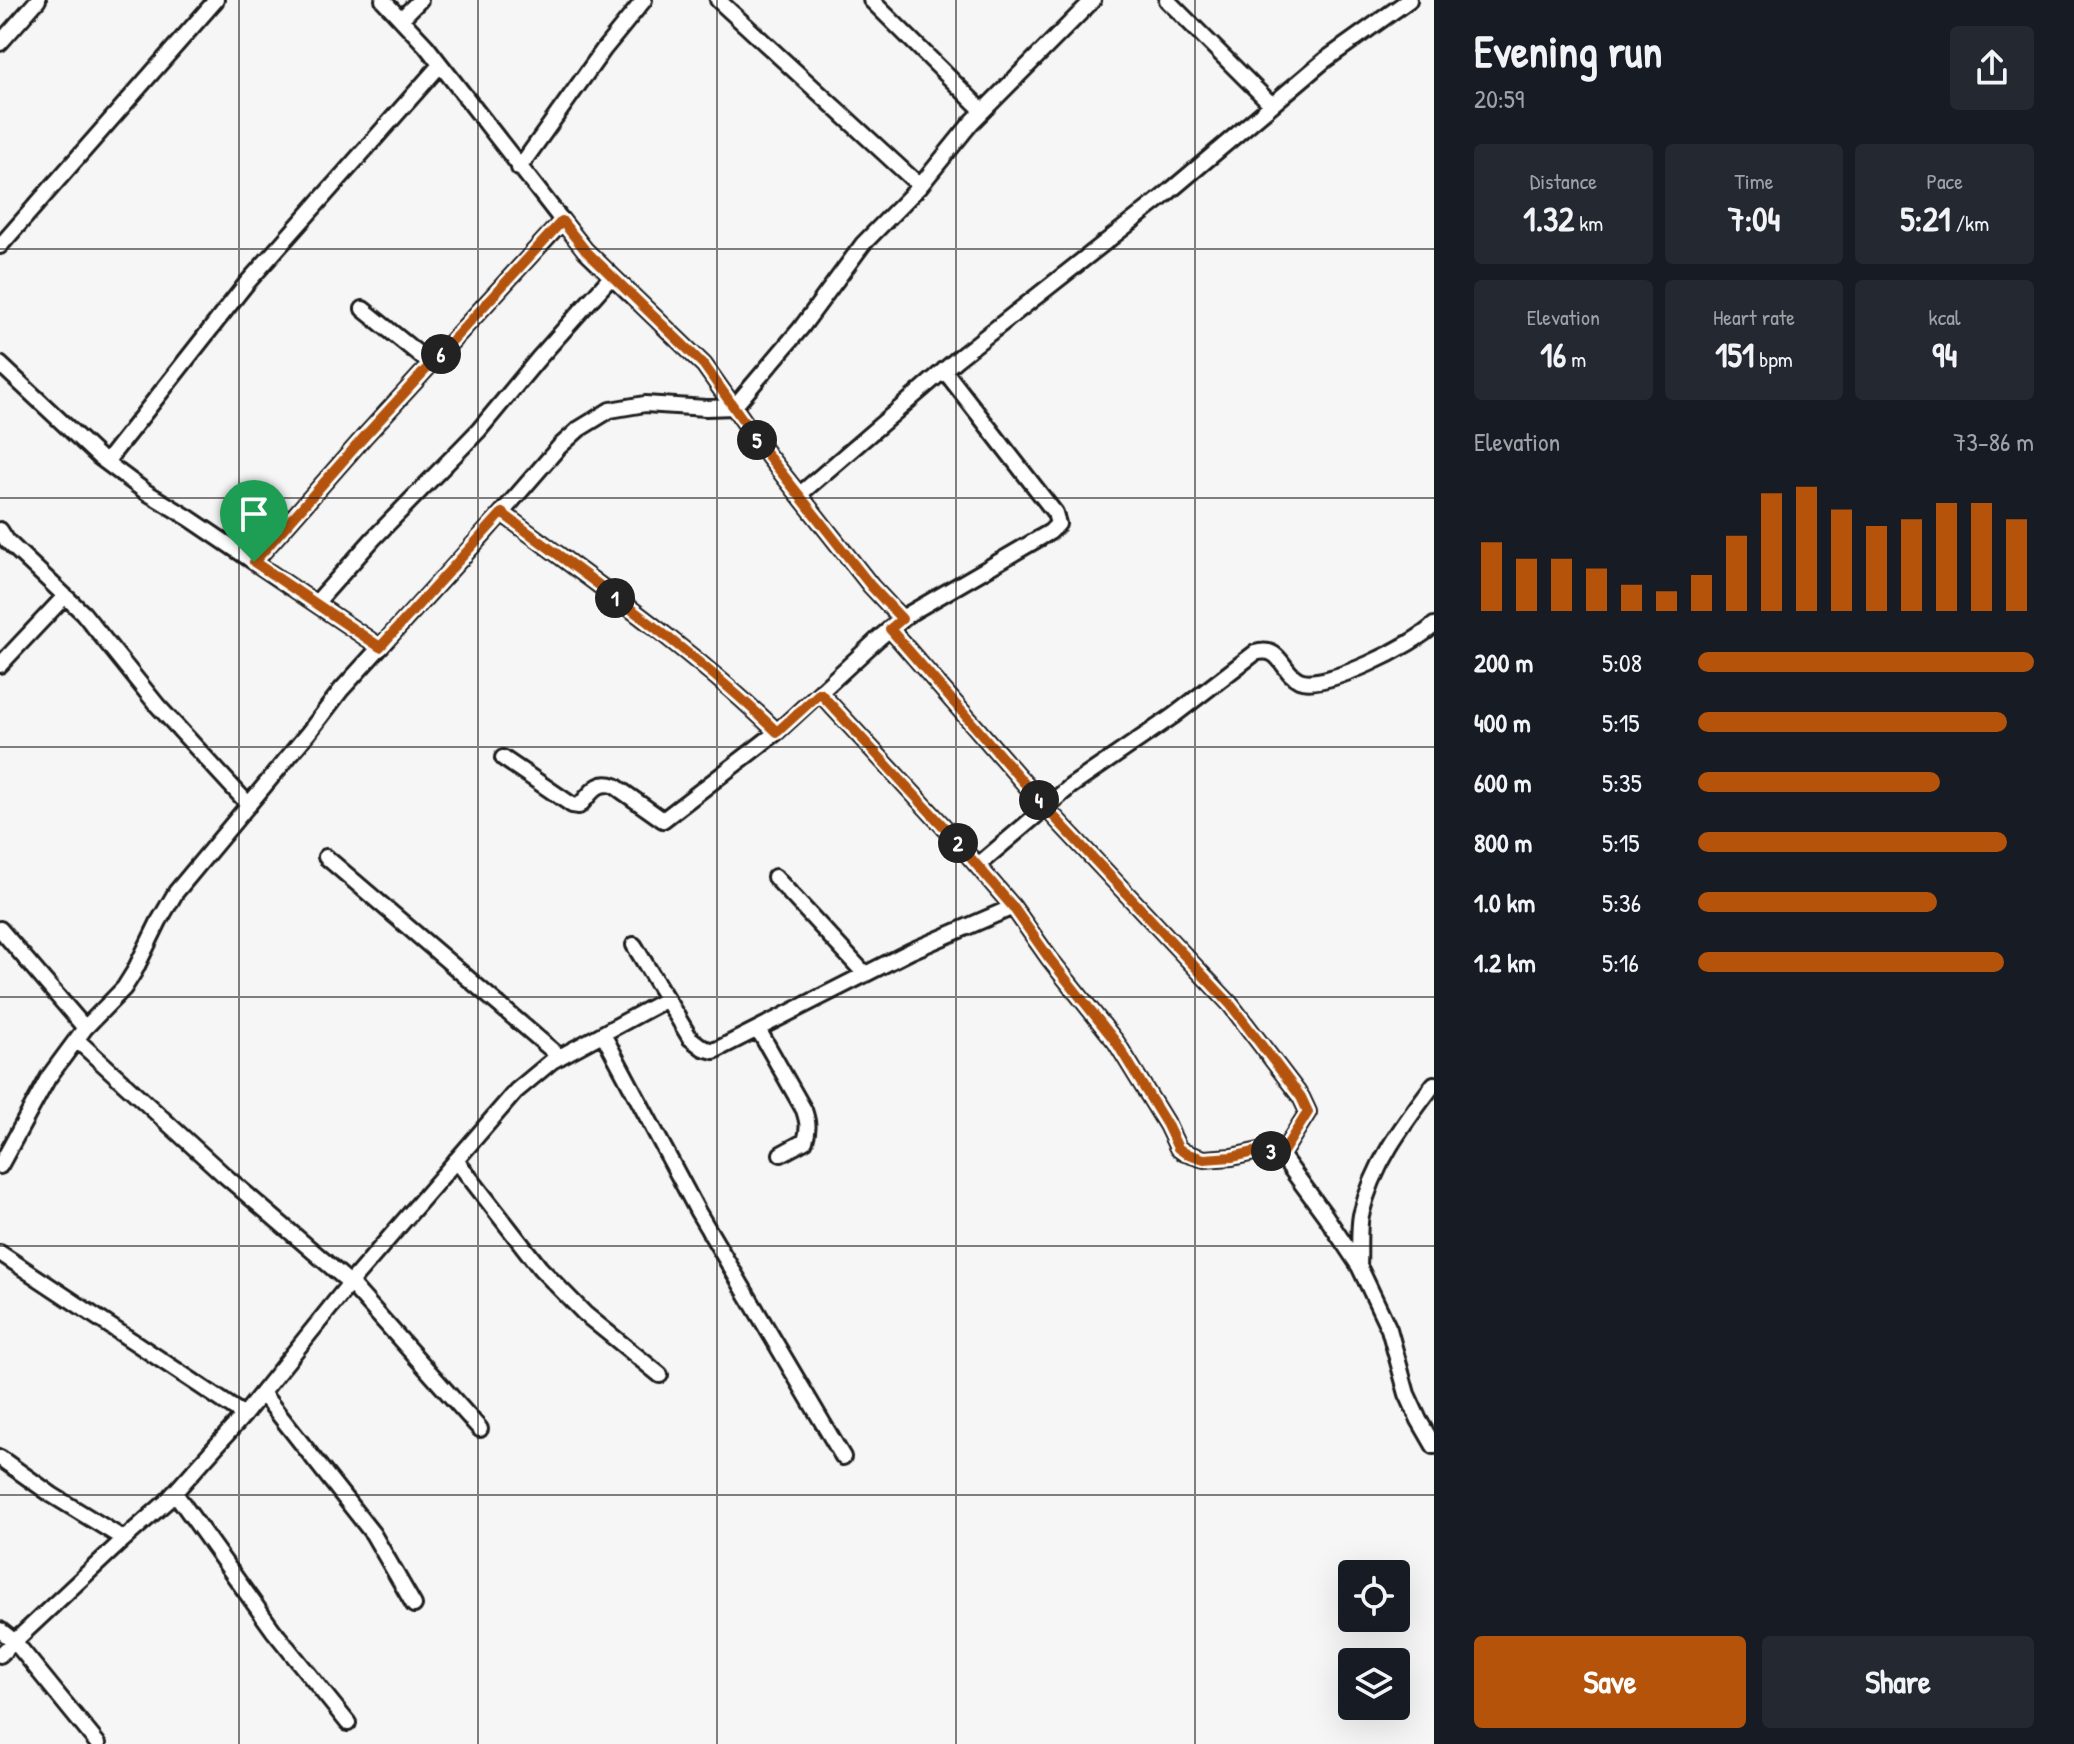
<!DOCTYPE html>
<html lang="en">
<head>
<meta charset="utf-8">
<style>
	:root { --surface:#171b24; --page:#242831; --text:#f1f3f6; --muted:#9ea1a6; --accent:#b45309 }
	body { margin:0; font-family:"Patrick Hand",sans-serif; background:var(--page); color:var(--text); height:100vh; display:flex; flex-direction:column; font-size:30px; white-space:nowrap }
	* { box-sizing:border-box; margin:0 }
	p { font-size:26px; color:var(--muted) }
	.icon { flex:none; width:44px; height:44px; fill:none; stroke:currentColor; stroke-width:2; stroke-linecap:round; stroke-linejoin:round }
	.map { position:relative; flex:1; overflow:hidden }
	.side { display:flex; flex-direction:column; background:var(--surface); width:640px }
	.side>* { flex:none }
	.controls { position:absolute; left:1338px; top:1560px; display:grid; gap:16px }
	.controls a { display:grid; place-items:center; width:72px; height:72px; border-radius:8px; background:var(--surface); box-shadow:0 8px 32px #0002; font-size:40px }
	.pin { position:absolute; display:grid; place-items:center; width:68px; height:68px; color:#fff; margin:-82px -34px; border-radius:50% 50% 50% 0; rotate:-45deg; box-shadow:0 0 8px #0007 }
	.pin .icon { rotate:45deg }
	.km { position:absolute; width:40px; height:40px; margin:-20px; border-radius:50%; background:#222; color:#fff; font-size:22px; line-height:40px; text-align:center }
	.round { display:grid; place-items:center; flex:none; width:84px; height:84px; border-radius:8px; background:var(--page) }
	.headline { display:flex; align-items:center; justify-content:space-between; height:136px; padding:0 40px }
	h1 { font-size:44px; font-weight:700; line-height:60px }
	.metrics { display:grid; grid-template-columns:repeat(3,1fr); gap:12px; height:136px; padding:8px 40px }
	.metrics div { display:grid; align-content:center; border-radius:8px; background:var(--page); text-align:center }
	.metrics b { font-size:34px; font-weight:700 }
	.metrics small { font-size:22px; font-weight:400 }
	.metrics p { font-size:22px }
	.chart { height:224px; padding:16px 40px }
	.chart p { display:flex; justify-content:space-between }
	.chart svg { width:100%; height:144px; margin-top:8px; stroke:var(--accent); stroke-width:6 }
	.action { display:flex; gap:16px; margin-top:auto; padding:16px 40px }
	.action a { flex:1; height:92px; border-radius:8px; background:var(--accent); color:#fff; font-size:32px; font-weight:700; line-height:92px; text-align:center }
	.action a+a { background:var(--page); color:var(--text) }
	ul { padding:0 40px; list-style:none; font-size:26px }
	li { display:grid; grid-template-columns:128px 96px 1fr; align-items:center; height:60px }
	li i { height:20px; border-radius:10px; background:var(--accent) }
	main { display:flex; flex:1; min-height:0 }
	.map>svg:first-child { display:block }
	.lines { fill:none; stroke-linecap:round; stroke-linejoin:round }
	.street-casing { stroke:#1c1c1c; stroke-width:20 }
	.street { stroke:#fff; stroke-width:14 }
	.route-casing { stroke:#fff; stroke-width:16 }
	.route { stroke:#b45309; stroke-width:10 }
	.grid { fill:none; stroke:#1c1c1c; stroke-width:2; stroke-opacity:0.55 }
</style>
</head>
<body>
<main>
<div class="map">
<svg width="1434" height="1744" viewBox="0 0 1434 1744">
	<rect width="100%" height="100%" fill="#f6f6f6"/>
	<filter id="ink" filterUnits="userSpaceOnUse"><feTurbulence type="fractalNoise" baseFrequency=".0125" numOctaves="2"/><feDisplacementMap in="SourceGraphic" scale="16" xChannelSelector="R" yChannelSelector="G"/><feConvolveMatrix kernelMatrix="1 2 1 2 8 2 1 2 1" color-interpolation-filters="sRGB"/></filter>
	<g filter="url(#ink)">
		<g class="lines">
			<defs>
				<path id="street" d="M383,0L426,46L585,250L704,365L769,457L871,586L902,619
					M718,0L920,186
					M871,0L983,111
					M1167,0L1272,105
					M401,19L420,0
					M0,43L38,0
					M519,168L604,49L644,0
					M0,246L216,0
					M363,309L431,364
					M0,364L99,457L146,492L189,518L380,647
					M106,462L246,284L440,65
					M799,495L957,359L1164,196L1325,60L1409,0
					M502,513C595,583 693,650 777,732
					M0,530L7,541L83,613L157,705L249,805
					M254,562L364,437L562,221
					M316,603L373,539L479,430L538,359L612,276
					M890,629L1045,807L1230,1004L1301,1097L1308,1112L1281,1155
					M0,665L65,596
					M820,693L944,827L1013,907L1049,958L1116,1042L1167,1125L1178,1148L1185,1153L1204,1159L1232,1157L1268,1149L1281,1155L1325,1215L1359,1266L1389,1329L1407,1394L1419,1420L1434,1446
					M503,758L572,805L579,806C591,794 597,779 615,786L663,820L777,732L879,638L907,615L1050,532L1058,524L1055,513L944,370
					M326,857L560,1057
					M978,865L1071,786L1173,716L1255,653C1282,645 1281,672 1299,680C1324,691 1415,644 1434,625
					M775,877L865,974
					M0,929L85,1028
					M634,945L690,1038L703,1048L714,1051L911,951L1013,907
					M758,1029L804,1110C808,1122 809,1129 805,1141L781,1154
					M603,1034L698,1212L843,1457
					M77,1040L223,1174L350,1283L480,1429
					M456,1160L540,1268L585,1314L660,1375
					M0,1166L48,1078L85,1028L124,988L134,972L159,921L176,892L309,732L341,690L485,532L559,447L579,429L610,410L645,404L706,408L734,407L801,328L863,244L920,186L971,123L1093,0
					M0,1253L244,1415
					M1359,1266C1360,1250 1358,1231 1361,1215C1373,1164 1403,1125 1434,1084
					M262,1393L373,1534L414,1605
					M0,1458L52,1495L124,1539
					M175,1493L273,1630L348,1723
					M0,1630L15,1642L98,1744
					M0,1655L124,1539L166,1502L244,1415L350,1283L516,1091L552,1061L667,999"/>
			</defs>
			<!-- street casing -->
			<use href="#street" class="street-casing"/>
			<!-- street -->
			<use href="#street" class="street"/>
		</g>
	</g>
	<g class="lines" filter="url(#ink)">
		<defs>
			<path id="route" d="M562,221L585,250L704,365L769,457L871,586L902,619L890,629L1045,807L1230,1004L1301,1097L1308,1112L1281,1155L1268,1149L1232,1157L1204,1159L1185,1153L1178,1148L1167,1125L1116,1042L1049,958L1013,907L944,827L820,693L777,732C693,650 595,583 502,513L380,647L254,562L364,437Z"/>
		</defs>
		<!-- route casing -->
		<use href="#route" class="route-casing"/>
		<!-- route -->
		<use href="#route" class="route"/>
	</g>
	<!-- grid -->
	<path class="grid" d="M239,0V1744M478,0V1744M717,0V1744M956,0V1744M1195,0V1744M0,249H1434M0,498H1434M0,747H1434M0,997H1434M0,1246H1434M0,1495H1434"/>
</svg>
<div class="controls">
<a><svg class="icon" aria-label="locate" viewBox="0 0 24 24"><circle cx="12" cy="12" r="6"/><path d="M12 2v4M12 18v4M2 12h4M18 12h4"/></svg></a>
<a><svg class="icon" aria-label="layers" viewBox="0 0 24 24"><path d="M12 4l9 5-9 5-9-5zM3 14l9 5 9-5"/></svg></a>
</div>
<div class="pin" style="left:254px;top:562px;background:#1e9e55"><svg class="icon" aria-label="arrive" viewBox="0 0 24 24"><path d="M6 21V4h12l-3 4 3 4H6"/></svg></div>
<b class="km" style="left:615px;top:598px">1</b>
<b class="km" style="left:958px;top:843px">2</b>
<b class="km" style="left:1271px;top:1151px">3</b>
<b class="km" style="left:1039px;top:800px">4</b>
<b class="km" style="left:757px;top:440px">5</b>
<b class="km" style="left:441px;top:354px">6</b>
</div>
<section class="side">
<div class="headline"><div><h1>Evening run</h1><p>20:59</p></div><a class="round"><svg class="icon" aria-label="share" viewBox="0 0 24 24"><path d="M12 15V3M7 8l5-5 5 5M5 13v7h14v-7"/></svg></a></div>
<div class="metrics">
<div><p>Distance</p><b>1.32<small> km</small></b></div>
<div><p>Time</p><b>7:04</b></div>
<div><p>Pace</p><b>5:21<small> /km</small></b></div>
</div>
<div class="metrics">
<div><p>Elevation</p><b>16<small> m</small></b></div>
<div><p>Heart rate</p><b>151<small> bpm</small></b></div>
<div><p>kcal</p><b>94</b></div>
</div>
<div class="chart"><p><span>Elevation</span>73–86 m</p>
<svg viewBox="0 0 160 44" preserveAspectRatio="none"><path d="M5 44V23M15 44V28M25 44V28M35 44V31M45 44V36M55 44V38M65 44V33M75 44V21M85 44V8M95 44V6M105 44V13M115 44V18M125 44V16M135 44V11M145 44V11M155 44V16"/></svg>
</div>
<ul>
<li><b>200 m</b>5:08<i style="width:100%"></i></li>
<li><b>400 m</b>5:15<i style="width:92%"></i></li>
<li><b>600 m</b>5:35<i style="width:72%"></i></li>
<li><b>800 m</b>5:15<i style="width:92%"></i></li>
<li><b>1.0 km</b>5:36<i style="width:71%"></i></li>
<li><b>1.2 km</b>5:16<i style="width:91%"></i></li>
</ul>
<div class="action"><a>Save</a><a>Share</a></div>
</section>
</main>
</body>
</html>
